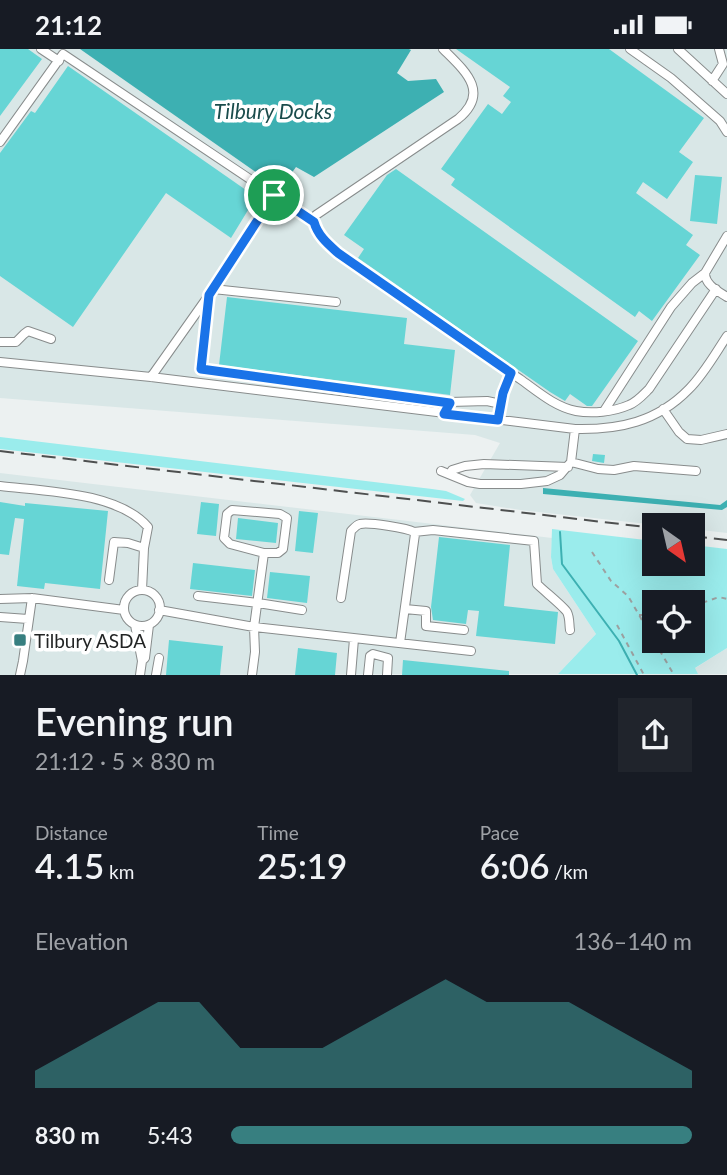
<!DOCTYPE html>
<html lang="en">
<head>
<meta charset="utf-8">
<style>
	:root { --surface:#171b24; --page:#20242c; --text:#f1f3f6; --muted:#9ea1a6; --accent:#377f80 }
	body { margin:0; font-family:Lato,sans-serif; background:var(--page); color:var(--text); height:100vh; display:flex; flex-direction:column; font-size:26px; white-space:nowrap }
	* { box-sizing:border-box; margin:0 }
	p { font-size:23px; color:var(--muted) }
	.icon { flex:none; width:38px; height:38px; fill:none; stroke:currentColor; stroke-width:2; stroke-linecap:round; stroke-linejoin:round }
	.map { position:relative; height:626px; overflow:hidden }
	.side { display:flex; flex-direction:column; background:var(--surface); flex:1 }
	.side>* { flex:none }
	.needle { width:46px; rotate:146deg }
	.tools { position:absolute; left:642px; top:464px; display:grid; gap:14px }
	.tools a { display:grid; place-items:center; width:63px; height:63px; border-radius:0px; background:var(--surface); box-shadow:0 7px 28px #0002; font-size:35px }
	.pin { position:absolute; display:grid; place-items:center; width:60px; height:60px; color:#fff; margin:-30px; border:4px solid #fff; border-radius:50%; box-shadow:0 2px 7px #0007 }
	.round { display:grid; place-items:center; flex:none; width:74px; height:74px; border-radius:0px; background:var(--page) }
	.overview { display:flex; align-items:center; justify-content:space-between; height:119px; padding:0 35px }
	h1 { font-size:38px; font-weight:600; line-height:52px }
	.stats { display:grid; grid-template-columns:repeat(3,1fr); gap:10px; height:119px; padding:7px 35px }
	.stats div { display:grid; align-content:center }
	.stats b { font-size:35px; font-weight:600 }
	.stats small { font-size:19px; font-weight:400 }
	.stats p { font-size:19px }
	.chart { height:196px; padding:14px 35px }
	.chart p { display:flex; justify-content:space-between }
	.chart svg { width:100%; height:126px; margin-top:7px; fill:var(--accent); opacity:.7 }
	ul { padding:0 35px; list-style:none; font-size:23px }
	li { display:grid; grid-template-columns:112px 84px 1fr; align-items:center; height:52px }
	li i { height:18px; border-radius:9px; background:var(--accent) }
	.status { display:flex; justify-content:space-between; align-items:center; height:49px; padding:0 35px; background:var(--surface); direction:ltr }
	.status svg { height:19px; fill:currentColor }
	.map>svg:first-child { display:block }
	.built { fill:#d9e7e7 }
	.green { fill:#9aecec; fill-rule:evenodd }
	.water { fill:#3db0b2 }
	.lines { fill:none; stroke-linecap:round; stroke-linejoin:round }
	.stream { stroke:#3db0b2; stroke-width:2 }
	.building { fill:#66d5d5 }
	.minor-casing { stroke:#888c8c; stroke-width:10 }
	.path { stroke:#9da1a1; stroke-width:2; stroke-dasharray:5 5; stroke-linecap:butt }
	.minor { stroke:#fff; stroke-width:8 }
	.rail { stroke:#4e5050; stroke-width:2; stroke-dasharray:14 7; stroke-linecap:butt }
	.route-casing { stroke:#fff; stroke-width:14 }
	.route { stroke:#1a73e8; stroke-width:9 }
	.poi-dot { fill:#377f80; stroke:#fff; stroke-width:2.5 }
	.labels { text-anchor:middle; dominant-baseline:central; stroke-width:7; stroke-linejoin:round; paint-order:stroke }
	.poi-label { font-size:19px; fill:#232525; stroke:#fff; text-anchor:start }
	.water-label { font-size:21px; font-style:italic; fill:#1a4c4c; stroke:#fff }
</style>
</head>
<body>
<div class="status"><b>21:12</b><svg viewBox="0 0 49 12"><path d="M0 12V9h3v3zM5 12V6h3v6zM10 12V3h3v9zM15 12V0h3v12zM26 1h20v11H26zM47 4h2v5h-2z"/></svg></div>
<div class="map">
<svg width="727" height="626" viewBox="0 0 727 626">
	<rect width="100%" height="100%" fill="#ecf1f1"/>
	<!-- built -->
	<path class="built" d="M0,0H727V484L693,480V476H657L520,461L476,454L470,446L500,394L475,386L0,349Z
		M0,424L552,489L551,508L553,520L596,585L558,625L0,626Z
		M727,599V625H698L694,620Z"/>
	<!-- green -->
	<path class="green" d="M0,388L432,440L446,442L465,450L463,452L0,400Z
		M552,480L654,492V514H693V496L727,500V599L695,619L698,625H558L596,585L553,520L551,508ZM654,553H693V592H654Z"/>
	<!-- water -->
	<path class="water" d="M80,0H409L411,1L397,24L408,32L436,30L444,43L314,128L296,118L280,140Z
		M543,439L720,456L727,451V458L722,461L543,445Z"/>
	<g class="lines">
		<!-- stream -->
		<path class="stream" d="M560,483L562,515L619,592L637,626"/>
	</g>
	<!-- building -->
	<path class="building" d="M0,0H28L42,10L0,67Z
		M456,0H609L704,69L679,103L693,113L667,150L643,133L636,144L693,186L686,196L700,206L652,272L639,262L635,268L451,136L455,130L441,120L488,55L502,65L511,53L503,47L510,38Z
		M68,17L256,148L231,189L166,144L73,278L0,227V104L31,62L35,64Z
		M396,120L638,292L592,357H587L570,345L565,352L550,343L358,209L364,200L344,186L387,126Z
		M695,126L722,128L717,175L690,172Z
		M227,248L407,269L404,295L455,301L450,346L219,316Z
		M593,405L605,406L604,414L592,412Z
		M0,453L25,457V454L108,462L100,540L45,534L44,540L17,537L24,470L15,469L9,506L0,505Z
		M201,453L219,455L216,487L197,485Z
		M299,462L318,464L313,504L295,502Z
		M238,469L278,474L276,494L236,490Z
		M439,488L510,496L504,557L558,563L555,595L476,587L479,562L468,561L466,575L433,571L431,558Z
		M193,514L255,521L252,547L190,540Z
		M270,523L310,527L307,554L267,549Z
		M169,591L223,597L220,626H166Z
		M298,599L337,604L335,626H295Z
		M403,611L509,622V626H402Z"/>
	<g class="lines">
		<defs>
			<path id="minor" d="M41,0L59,12
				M443,0C464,21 491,43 458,70L316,166C314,172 314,175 317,181C329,205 390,238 414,256C449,282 484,306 520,330C537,342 555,358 576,362C592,365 613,363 629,356C637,353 643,346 649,340L716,240
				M630,0L671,29L720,72L727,83
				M678,0L727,45
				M712,32L723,15L719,0
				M0,93L63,5L314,173
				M727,187L705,224C705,236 718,242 727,248
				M213,240L336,253
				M209,246L201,320L450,353L487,352L501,355
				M0,293H16L24,285L28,282L51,290
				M0,313L151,328L575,380C619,381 657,373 689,340C704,325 715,305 727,287
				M151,328L209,246L274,146
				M663,360L679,383L687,390L701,391L727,385
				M604,362L671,258L692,234L705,224
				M498,371L503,344L511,324
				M571,413L598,420L614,421L634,417L696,422
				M441,422L468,433L480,435H521L547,432L560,426L571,413L575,380
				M450,425L452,421L465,417L484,415L568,418
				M0,437C43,442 118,443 148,478L144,499L142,541
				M414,483L433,481L534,492L537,535C544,542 563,557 567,563C570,569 569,575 570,581
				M109,531L114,493L128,494L144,499
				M124 559a18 18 0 1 1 36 0a18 18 0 1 1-36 0Z
				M198,547L258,554L302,561
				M341,549L351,482C354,479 356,476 360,475C369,473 407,479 414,483L415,485L400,594
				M0,550L32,549L124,561
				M405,560L426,562V577L464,581
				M159,561L254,578L471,602
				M0,568L28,570
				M135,576L142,612
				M20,626L23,612L32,549
				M140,626L142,612L145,609L149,576
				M156,626L159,609
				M252,626L255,603L254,578L264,504H278L283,500L287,469L280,465L232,461L227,465L224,489L230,495L264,504
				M351,626L354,590
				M368,626L370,607L373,605L388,609L387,626"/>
		</defs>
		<!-- minor casing -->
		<use href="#minor" class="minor-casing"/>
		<!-- path -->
		<path class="path" d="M592,503L611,532L628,547L674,626
			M693,557L719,548L727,550
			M639,566H651L654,565
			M617,576L644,626"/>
		<!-- minor -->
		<use href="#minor" class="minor"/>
		<!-- rail -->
		<path class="rail" d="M0,402L654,479
			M693,487L727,491"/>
	</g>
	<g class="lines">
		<defs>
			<path id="route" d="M274,146L314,173C318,187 328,195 338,204L511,324L503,344L498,371L444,365L450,354L201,320L209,246Z"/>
		</defs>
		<!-- route casing -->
		<use href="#route" class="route-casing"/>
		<!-- route -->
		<use href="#route" class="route"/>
	</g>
	<!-- markers -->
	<rect class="poi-dot" x="13" y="584" width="14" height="14" rx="3.5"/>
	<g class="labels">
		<!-- poi labels -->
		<g class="poi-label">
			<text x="34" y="591">Tilbury ASDA</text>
		</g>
		<!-- water labels -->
		<g class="water-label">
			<text x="273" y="61">Tilbury Docks</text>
		</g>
	</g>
</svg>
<div class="tools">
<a><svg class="needle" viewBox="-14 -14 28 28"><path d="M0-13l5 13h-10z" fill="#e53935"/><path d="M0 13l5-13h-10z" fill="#9ea1a6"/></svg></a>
<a><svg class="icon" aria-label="locate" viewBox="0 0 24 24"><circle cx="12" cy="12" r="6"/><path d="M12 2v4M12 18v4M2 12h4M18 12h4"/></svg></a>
</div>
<div class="pin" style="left:274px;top:146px;background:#1e9e55"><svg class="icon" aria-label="arrive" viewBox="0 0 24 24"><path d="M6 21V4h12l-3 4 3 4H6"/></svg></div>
</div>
<section class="side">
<div class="overview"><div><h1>Evening run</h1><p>21:12 · 5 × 830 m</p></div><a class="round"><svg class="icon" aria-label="share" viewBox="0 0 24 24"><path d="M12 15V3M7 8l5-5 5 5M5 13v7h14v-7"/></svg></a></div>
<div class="stats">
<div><p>Distance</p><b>4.15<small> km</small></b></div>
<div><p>Time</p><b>25:19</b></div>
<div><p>Pace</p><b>6:06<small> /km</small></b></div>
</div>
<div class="chart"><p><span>Elevation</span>136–140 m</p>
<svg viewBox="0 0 160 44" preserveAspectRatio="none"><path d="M0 44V38L10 30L20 22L30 14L40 14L50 30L60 30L70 30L80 22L90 14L100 6L110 14L120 14L130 14L140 22L150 30L160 38V44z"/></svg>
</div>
<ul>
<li><b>830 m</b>5:43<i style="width:100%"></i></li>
</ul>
</section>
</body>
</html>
